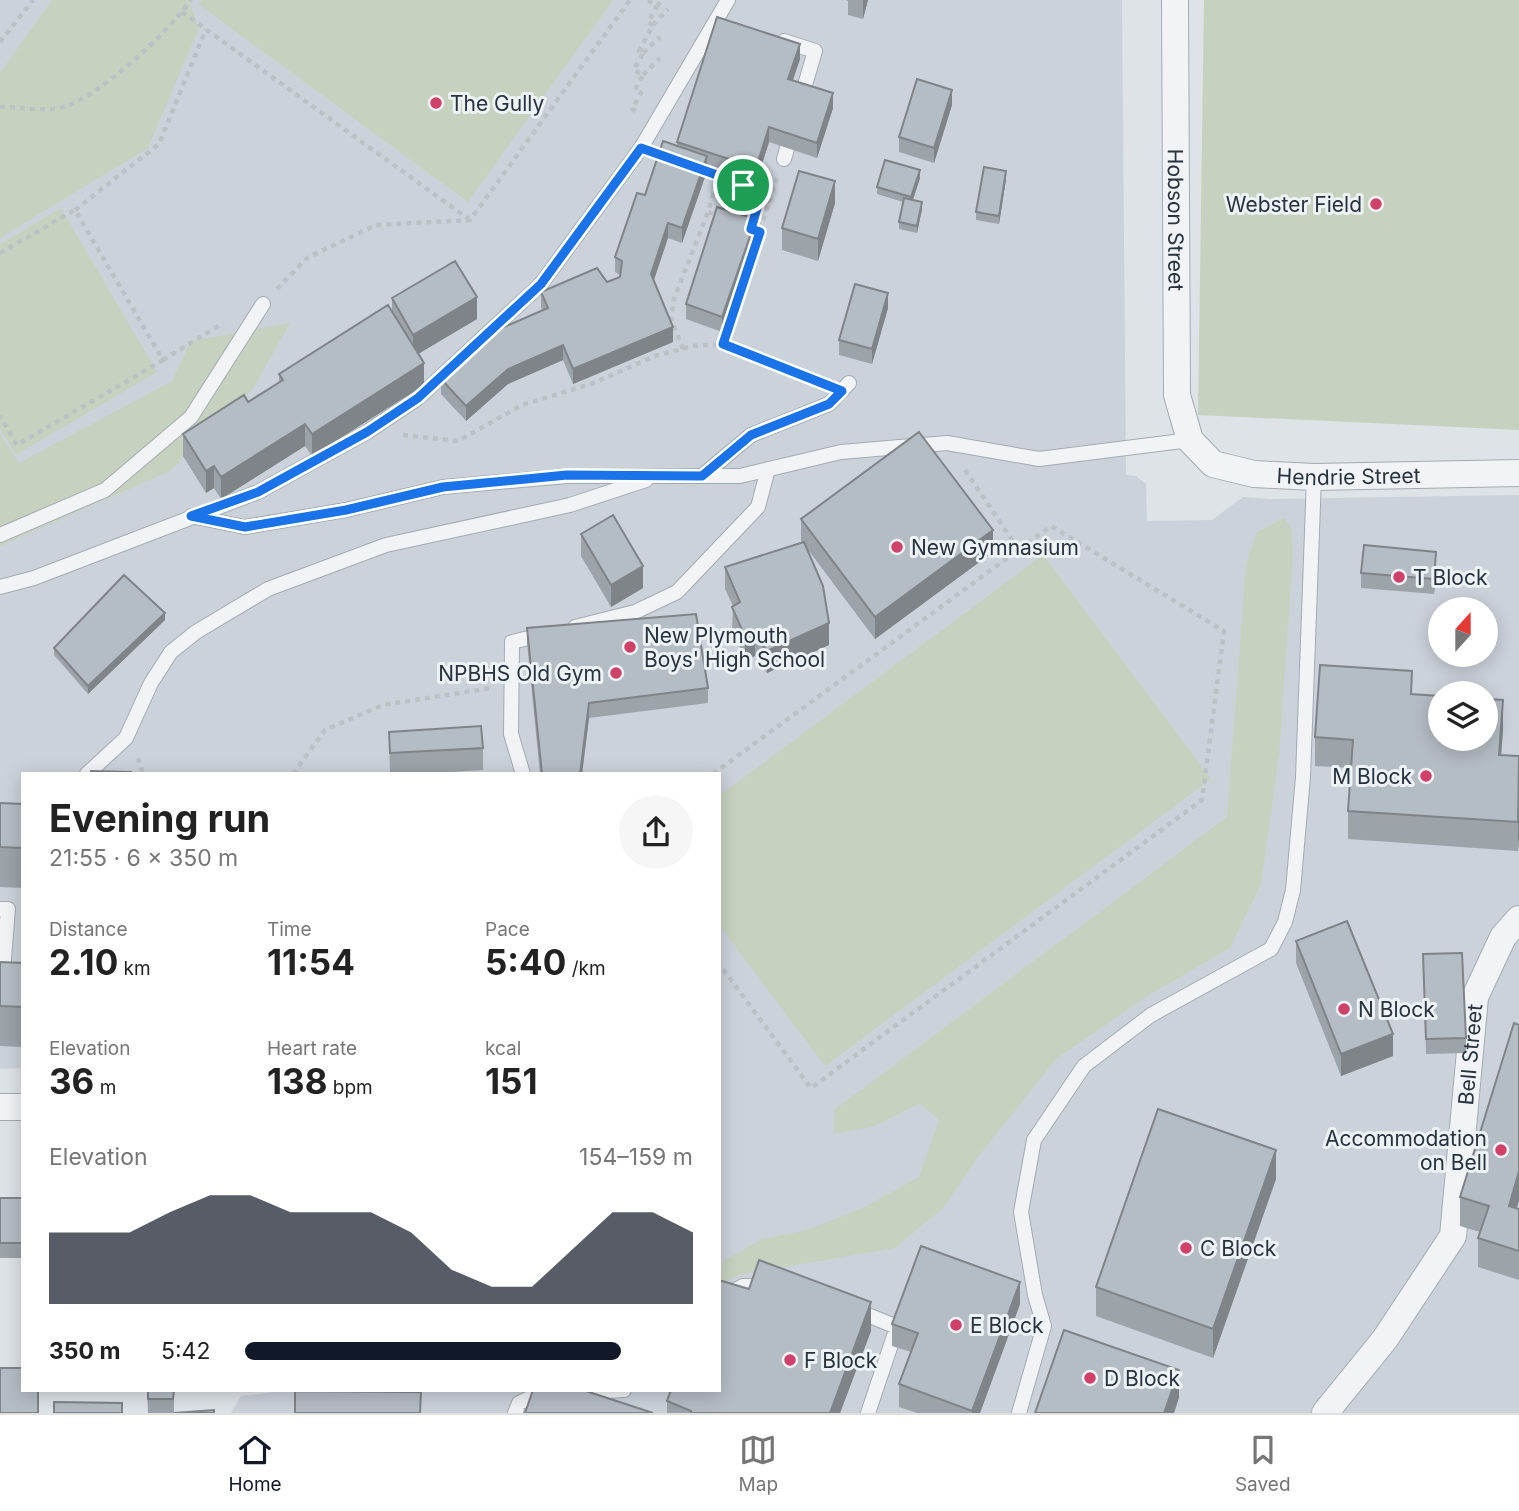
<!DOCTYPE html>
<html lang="en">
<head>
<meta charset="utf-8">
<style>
	:root { --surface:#fff; --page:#f6f6f6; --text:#222; --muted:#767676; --line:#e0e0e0; --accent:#111827 }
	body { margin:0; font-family:Inter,sans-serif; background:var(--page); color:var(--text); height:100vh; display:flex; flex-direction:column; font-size:26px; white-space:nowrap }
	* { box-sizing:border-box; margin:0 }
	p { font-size:23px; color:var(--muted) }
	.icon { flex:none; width:38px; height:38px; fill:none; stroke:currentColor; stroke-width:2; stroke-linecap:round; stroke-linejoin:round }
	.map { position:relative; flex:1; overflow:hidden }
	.panel { position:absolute; left:21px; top:772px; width:700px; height:620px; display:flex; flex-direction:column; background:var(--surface); border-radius:0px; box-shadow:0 4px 18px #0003 }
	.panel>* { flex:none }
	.needle { width:46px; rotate:21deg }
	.tools { position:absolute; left:1428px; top:597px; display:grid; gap:14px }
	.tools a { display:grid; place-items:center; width:70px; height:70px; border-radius:50%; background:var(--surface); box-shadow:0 4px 18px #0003; font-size:35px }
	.pin { position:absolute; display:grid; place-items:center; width:60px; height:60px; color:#fff; margin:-30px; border:4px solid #fff; border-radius:50%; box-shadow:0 2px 7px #0007 }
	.round { display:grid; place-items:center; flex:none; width:74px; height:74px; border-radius:37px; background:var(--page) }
	.overview { display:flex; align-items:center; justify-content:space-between; height:119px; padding:0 28px }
	h1 { font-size:38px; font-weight:700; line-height:52px }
	.stats { display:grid; grid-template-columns:repeat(3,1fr); gap:10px; height:119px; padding:7px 28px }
	.stats div { display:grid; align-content:center }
	.stats b { font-size:35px; font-weight:700 }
	.stats small { font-size:19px; font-weight:400 }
	.stats p { font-size:19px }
	.chart { height:196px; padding:14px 28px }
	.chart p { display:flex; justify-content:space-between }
	.chart svg { width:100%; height:126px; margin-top:7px; fill:var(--accent); opacity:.7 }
	ul { padding:0 28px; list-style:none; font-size:23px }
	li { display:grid; grid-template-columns:112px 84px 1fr; align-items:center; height:52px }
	li i { height:18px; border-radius:9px; background:var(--accent) }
	.tabs { display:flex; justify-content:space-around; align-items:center; height:98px; border-top:2px solid var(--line); background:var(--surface); font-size:19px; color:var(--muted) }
	.tabs a { display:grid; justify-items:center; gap:4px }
	.tabs .selected { color:var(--accent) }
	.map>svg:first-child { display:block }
	.built { fill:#ccd2da; fill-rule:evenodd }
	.green { fill:#c6d2bf }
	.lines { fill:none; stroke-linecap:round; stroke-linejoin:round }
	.service-casing { stroke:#a3abb2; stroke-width:16 }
	.minor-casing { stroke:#a3abb2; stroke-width:28 }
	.path { stroke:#bcc1c6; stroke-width:4.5; stroke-dasharray:5 5; stroke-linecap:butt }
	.service { stroke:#f1f3f6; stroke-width:14 }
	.minor { stroke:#f1f3f6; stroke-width:26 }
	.wall { fill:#9ca3a9 }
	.shaded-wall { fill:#7f8489 }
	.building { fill:#b5bdc4; stroke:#7f8489; stroke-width:2 }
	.route-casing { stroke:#fff; stroke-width:14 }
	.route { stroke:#1a73e8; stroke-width:9 }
	.poi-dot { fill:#cf4169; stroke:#edf2f5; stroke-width:2.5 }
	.labels { text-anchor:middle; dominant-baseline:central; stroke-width:6; stroke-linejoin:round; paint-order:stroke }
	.poi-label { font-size:21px; fill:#27333f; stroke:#edf2f5; text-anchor:start }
	.street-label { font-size:21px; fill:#27333f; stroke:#edf2f5 }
</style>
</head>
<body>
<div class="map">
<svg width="1519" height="1413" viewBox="0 0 1519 1413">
	<rect width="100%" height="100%" fill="#dee3e8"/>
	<!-- built -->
	<path class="built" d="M0,0H1122L1126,475L1136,476L1146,484L1147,521L1212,520L1243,497L1271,499L1519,495V1413H231L241,1396L291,1390H719V774H23V1068L0,1069ZM1440,609H1486V654H1440ZM1440,693H1486V738H1440Z"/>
	<!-- green -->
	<path class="green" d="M52,0H189L199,28L148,148L0,238V73Z
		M201,0H613L468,202L198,4Z
		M1204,0H1519V430L1198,415Z
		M61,208L157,372L16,455L0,428V244Z
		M290,323L253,389L170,471L0,546V434L19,463L172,381L191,341Z
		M1284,518L1291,528L1293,553L1279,755L1261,884L1230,948L1149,995L1056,1059L981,1153L943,1208L895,1248L739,1275L719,1285V1264L762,1239L807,1230L863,1208L919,1177L939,1120L920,1103L875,1126L834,1134V1110L1227,817L1246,565L1257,532Z
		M1043,555L1211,779L825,1066L719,925V796Z"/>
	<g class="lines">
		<defs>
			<path id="service" d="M784,41L815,51L800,102
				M784,159L792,131
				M702,476L751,435L829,404L849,383
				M191,516L245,527L346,510L443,487L567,476H740L841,452L947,443L1039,459L1190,440
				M0,535L105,490L191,417L263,304
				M0,587L34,578L258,492L367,432L418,398L541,284L641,148L728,0
				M575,627L635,612L677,592L758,507L768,469
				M87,774L126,738L151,683L171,652L196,632L268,589L386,545L570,505L646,480
				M523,774L511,734L512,642L545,634
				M0,909H8L3,972
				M719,1299L743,1286H767
				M853,1309L897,1327L868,1413
				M574,1393L624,1390
				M515,1413L519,1403L536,1395L547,1394
				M1019,1413L1044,1326L1035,1295L1021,1212L1034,1140L1084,1066L1151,1015L1271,949L1285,922L1293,890L1303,777L1314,477"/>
			<g id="minor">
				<path id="s1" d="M1175,0L1177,395L1190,440L1213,464L1254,474L1314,477L1519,473"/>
				<path d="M0,1107H23"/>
				<path id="s2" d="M1325,1413L1385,1339L1453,1236L1475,997L1503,937L1519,919"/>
			</g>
		</defs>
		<!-- service casing -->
		<use href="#service" class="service-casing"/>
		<!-- minor casing -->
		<use href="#minor" class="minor-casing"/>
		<!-- path -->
		<path class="path" d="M657,6L662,0
			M182,12L470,220
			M653,25L668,9
			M0,42L33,0
			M643,53L660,37
			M643,75L660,58
			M0,107C16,107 51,112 64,107C103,94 167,33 191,0
			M636,111L632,109L641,93L635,90L643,75L634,70L643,53L639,51L653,25L648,22L657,6L648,0
			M704,169L772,194
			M719,174L708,212L720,216L738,183
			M762,191L751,229L757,231L766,200L770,202
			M75,210L159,144L206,29
			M734,218L743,185
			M742,220L758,190
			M0,253L75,210L163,360L17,445L0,416
			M277,289L307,258L376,225L470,220L630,0
			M723,344L777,178
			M683,349L671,319L674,299L708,212
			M163,360L223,323
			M403,435L458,441L522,405L594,383L655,356L693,346L723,344L818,381
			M965,470L1018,549
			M138,758L143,774
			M293,774L325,730L383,705L491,688
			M713,774L1051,526L1224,631L1202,800L811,1088L719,964"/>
		<!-- service -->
		<use href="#service" class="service"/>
		<!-- minor -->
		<use href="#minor" class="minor"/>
	</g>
	<!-- wall -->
	<path class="wall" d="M846,0H868L863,19L848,15V1Z
		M800,59L793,80L833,108L817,158L769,142L756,183L707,167V171L682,243L668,238L653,281L673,342L573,384L563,360L508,384L466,421L441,394V379L542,310L541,307V292L607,282L620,277V275L615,272V257L645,195L677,146V142Z
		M952,105L934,163L899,152V137Z
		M920,178L913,200L922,209L917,233L899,229V222L903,202L877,194V187Z
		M1006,179L999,224L976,220V212Z
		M835,203L818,261L782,250V228Z
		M756,234L722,332L686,319V304Z
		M392,298L477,319L418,354L424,385L312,456L305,446L221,499L214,488L206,493L183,456V434L248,402L279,382V374L392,311Z
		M888,308L872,364L839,355V340Z
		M801,519L993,552L875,639L806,547L829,645L767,673L755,656L745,659L732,629L733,606L725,589V567L802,542L801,541Z
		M581,534L643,588L611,607L581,556Z
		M1436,567L1434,594L1361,588V573Z
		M165,620L88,694L54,655V648Z
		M527,628L708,688V703L589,718L582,774H540L527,643Z
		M1412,694L1503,729L1501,755L1519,756L1518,851L1348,839V811L1351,768L1315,766V737Z
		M389,732L483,748V770L416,774H390Z
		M0,803L23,804V888L0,887Z
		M1296,941L1393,1056L1341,1076L1296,963Z
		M1423,954L1466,1038V1053L1426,1054Z
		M0,962L23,963V1047L0,1046Z
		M1519,1025V1200L1517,1208L1519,1209V1280L1478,1267V1238L1480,1232L1460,1226V1197Z
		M1276,1179L1213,1358L1096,1316V1287Z
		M0,1198H23V1258H0Z
		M1020,1304L980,1413H917L899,1407V1384L911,1352L892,1346V1324Z
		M871,1331L840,1413H667V1401Z
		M147,1390H174V1413H148Z"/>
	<!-- shaded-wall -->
	<path class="shaded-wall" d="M863,0H868L863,19Z
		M800,44V59L788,94V79Z
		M952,90V105L934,163V148Z
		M833,93V108L817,158V143Z
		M769,127V142L756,183V168Z
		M707,156V171L682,243V228Z
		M920,170V178L911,205V197Z
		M1006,171V179L999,224V216Z
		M835,181V203L818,261V239Z
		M922,202V209L917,233V226Z
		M756,219V234L722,332V317Z
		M668,223V238L651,289V274Z
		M888,293V308L872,364V349Z
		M477,297V319L413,357V335Z
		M673,327V342L573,384V369Z
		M563,345V360L508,384L466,421V406L508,369Z
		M424,363V385L312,456V434Z
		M305,424V446L221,499V477Z
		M214,466V488L206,493V471Z
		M993,530V552L875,639V617Z
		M1436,552V567L1434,594V579Z
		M643,566V588L611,607V585Z
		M165,613V620L88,694V686Z
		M829,623V645L767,673V651Z
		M755,634V656L745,659V637Z
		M1503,700V729L1499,784V755Z
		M589,703V718L582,774H580Z
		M1519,809V838L1518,851V822Z
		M1393,1034V1056L1341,1076V1054Z
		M1276,1150V1179L1213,1358V1329Z
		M1519,1171V1200L1509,1235V1206Z
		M1020,1282V1304L980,1413H972Z
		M871,1302V1331L840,1413H830Z
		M1179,1370V1398L1174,1413H1164Z"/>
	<!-- building -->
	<path class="building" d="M717,17L800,44L788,79L833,93L817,143L769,127L756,168L677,142Z
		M917,79L952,90L934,148L899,137Z
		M663,141L707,156L682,228L668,223L651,274L673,327L573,369L563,345L508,369L466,406L441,379L495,331L548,308L541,292L597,268L607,282L620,277L622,261L615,257L637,193L645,195Z
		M885,160L920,170L911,197L877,187Z
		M984,167L1006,171L999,216L976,212Z
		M799,171L835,181L818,239L782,228Z
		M904,198L922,202L917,226L899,222Z
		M717,207L756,219L722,317L686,304Z
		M455,261L477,297L413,335L392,298Z
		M855,284L888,293L872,349L839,340Z
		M388,305L424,363L312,434L305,424L221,477L214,466L206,471L183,434L244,395L248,402L283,380L279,374Z
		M919,432L993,530L875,617L801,519Z
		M613,515L643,566L611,585L581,534Z
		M804,542L823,586L829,623L767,651L755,634L745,637L732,607L740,602L725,567Z
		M1364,545L1436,552L1434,579L1361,573Z
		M124,575L165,613L88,686L54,648Z
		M696,614L708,688L589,703L580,774H542L527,628Z
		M1320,665L1412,671L1411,694L1440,696V738H1486V699L1503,700L1499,755L1519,756L1518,822L1348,811L1353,740L1315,737Z
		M481,726L483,748L390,753L389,732Z
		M91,771L131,772V774H91Z
		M0,803L23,804V848L0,847Z
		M1347,921L1393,1034L1341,1054L1296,941Z
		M1462,953L1466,1038L1426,1039L1423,954Z
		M0,962L23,963V1007L0,1006Z
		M1514,1023L1519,1025V1171L1509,1206L1519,1209V1251L1478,1238L1489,1206L1460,1197Z
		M1158,1109L1276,1150L1213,1329L1096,1287Z
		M0,1198H23V1243H0Z
		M921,1246L1020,1282L972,1411L899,1384L918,1333L892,1324Z
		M759,1260L871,1302L830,1413H691V1411L667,1401L671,1390H719V1280L749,1289Z
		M1064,1330L1179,1370L1164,1413H1035Z
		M0,1368H23V1390H38V1413H0Z
		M148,1390H174L173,1399H148Z
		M533,1390H583L653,1413H525Z
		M295,1391L421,1392L420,1413H295Z
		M54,1402L122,1403V1413H54Z
		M214,1410V1413H174Z"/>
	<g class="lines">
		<defs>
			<path id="route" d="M641,148L762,191L751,229L760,232L723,344L842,391L829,404L751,435L702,476L567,475L443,487L346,510L245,527L191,516L258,492L367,432L418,398L541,284Z"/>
		</defs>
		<!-- route casing -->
		<use href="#route" class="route-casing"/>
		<!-- route -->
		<use href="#route" class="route"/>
	</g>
	<!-- markers -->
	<g class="poi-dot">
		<circle cx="436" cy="103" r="7"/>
		<circle cx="1376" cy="204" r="7"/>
		<circle cx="897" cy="547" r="7"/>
		<circle cx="1399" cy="577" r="7"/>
		<circle cx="630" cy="647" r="7"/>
		<circle cx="616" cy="673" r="7"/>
		<circle cx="1426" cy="776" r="7"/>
		<circle cx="1344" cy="1009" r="7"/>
		<circle cx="1501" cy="1150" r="7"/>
		<circle cx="1186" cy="1248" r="7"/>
		<circle cx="956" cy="1325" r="7"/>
		<circle cx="790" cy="1360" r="7"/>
		<circle cx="1090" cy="1378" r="7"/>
	</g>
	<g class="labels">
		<!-- poi labels -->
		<g class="poi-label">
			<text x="450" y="103">The Gully</text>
			<text x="1362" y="204" text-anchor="end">Webster Field</text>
			<text x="911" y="547">New Gymnasium</text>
			<text x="1413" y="577">T Block</text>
			<text x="644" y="635">New Plymouth<tspan x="644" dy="24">Boys' High School</tspan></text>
			<text x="602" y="673" text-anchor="end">NPBHS Old Gym</text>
			<text x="1412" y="776" text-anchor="end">M Block</text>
			<text x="1358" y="1009">N Block</text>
			<text x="1487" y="1138" text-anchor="end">Accommodation<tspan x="1487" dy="24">on Bell</tspan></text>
			<text x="1200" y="1248">C Block</text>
			<text x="970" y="1325">E Block</text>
			<text x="804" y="1360">F Block</text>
			<text x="1104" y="1378">D Block</text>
		</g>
		<!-- street labels -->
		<g class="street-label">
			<text stroke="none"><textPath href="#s1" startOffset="220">Hobson Street</textPath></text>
			<text stroke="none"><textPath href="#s1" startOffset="612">Hendrie Street</textPath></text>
			<text stroke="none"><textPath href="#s2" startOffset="401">Bell Street</textPath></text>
		</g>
	</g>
</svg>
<div class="tools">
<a><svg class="needle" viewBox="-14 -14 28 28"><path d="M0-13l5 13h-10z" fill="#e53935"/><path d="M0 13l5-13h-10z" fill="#767676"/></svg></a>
<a><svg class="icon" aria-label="layers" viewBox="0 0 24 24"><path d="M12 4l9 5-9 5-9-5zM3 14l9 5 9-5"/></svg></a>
</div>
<div class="pin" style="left:743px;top:185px;background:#1e9e55"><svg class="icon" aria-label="arrive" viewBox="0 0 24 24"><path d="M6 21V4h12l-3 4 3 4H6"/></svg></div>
<section class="panel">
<div class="overview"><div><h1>Evening run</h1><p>21:55 · 6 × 350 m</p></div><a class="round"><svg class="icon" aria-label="share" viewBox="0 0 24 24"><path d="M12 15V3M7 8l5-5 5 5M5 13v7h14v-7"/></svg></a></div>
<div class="stats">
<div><p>Distance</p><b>2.10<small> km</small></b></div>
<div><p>Time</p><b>11:54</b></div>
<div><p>Pace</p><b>5:40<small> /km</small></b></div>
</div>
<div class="stats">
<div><p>Elevation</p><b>36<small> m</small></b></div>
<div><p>Heart rate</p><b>138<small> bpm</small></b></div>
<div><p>kcal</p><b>151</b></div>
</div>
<div class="chart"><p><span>Elevation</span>154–159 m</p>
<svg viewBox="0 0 160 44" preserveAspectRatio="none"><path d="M0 44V19L10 19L20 19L30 12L40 6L50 6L60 12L70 12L80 12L90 19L100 32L110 38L120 38L130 25L140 12L150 12L160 19V44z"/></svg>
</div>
<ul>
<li><b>350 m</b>5:42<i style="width:84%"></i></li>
</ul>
</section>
</div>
<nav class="tabs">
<a class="selected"><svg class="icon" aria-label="home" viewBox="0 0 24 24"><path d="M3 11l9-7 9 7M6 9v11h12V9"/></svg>Home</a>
<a><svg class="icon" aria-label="map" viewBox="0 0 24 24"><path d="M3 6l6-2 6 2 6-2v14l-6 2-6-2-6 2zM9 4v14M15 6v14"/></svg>Map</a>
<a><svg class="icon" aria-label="saved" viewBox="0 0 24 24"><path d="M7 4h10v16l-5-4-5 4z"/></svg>Saved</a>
</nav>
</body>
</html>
